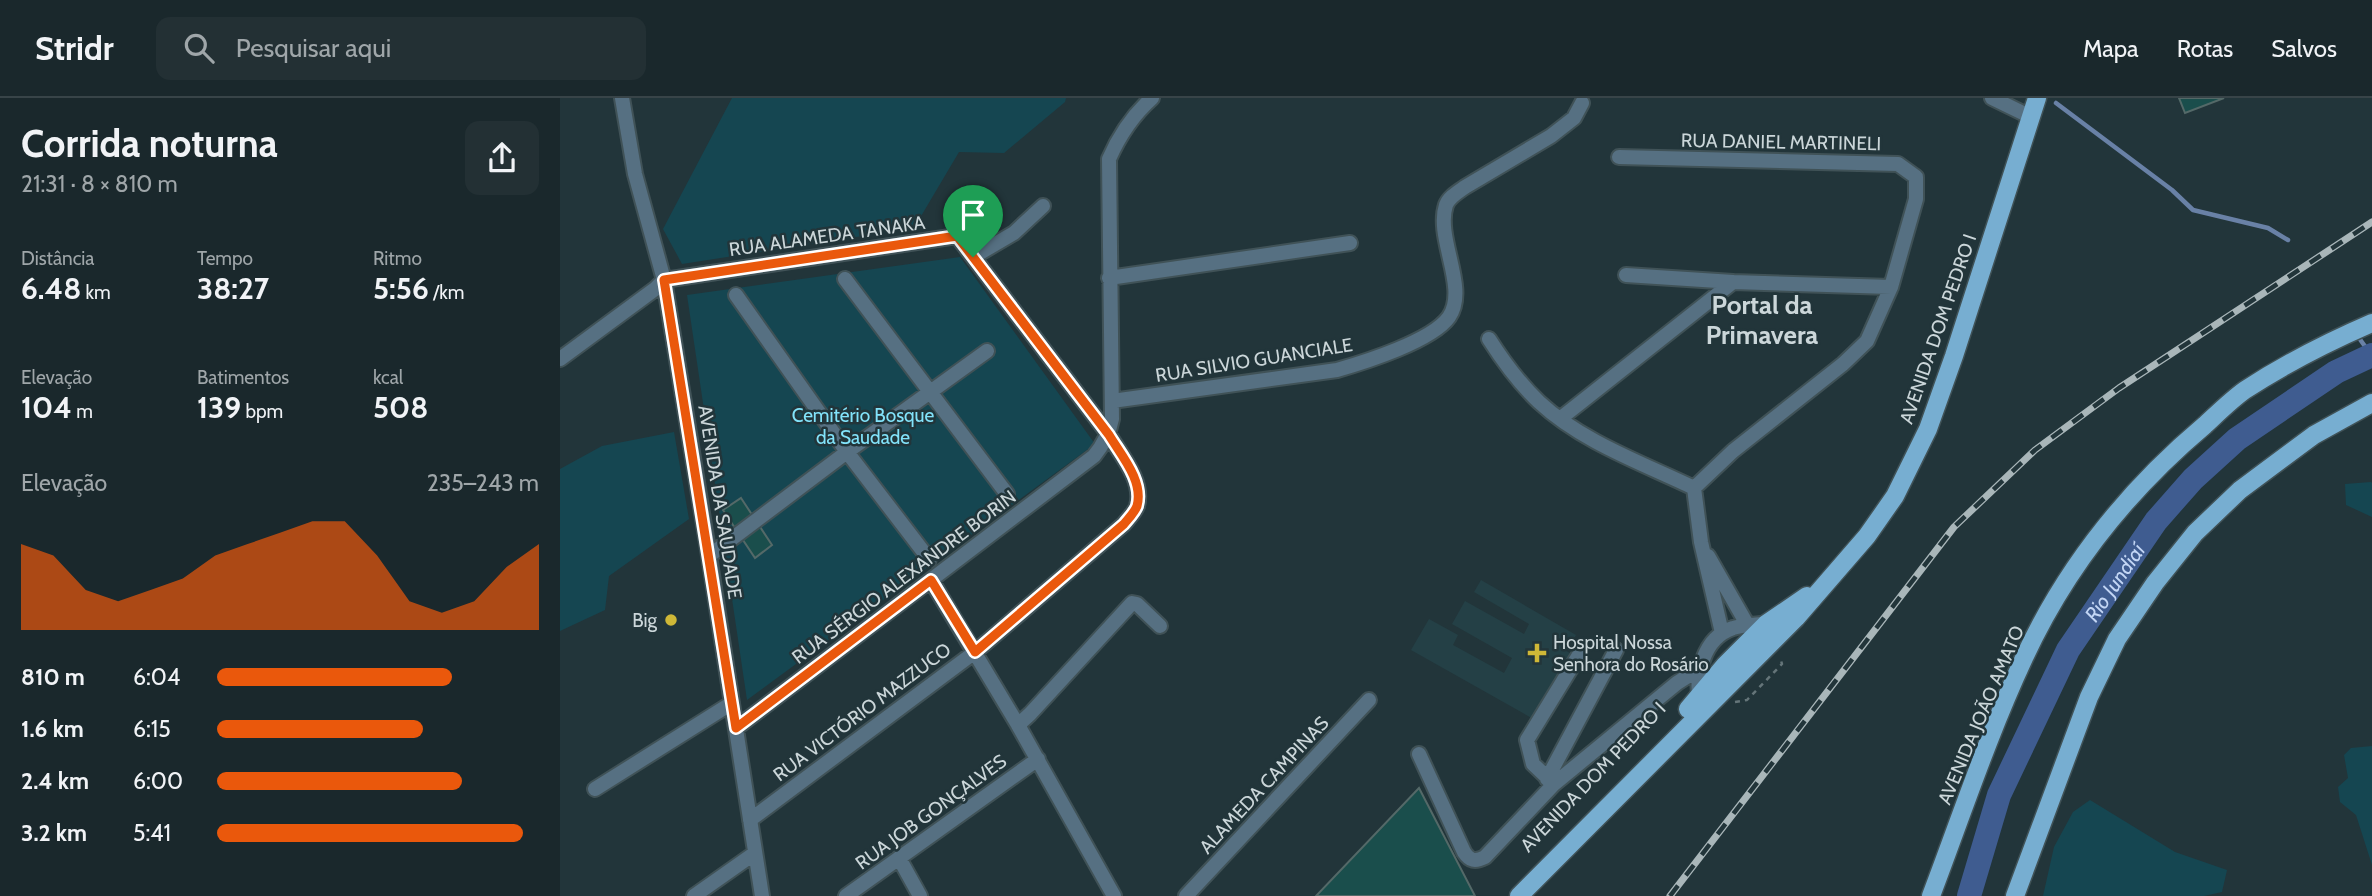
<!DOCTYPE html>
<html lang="pt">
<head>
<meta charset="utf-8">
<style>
	:root { --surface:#1a282c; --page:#233034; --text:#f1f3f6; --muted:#9fa6a9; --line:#384448; --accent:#ea580c }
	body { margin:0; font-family:Cabin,sans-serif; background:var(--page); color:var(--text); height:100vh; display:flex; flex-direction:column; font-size:26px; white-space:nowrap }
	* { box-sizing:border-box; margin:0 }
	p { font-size:23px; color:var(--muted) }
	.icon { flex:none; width:38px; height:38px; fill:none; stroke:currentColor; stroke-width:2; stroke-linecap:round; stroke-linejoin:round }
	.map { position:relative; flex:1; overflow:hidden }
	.details { display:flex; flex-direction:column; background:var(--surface); width:560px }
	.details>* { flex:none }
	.pin { position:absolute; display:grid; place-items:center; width:60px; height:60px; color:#fff; margin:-72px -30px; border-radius:50% 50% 50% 0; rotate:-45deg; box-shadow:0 0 7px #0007 }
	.pin .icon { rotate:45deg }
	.round { display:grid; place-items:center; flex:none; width:74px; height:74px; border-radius:14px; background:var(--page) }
	.head { display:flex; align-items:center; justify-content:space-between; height:119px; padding:0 21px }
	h1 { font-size:38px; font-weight:700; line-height:52px }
	.figures { display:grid; grid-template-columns:repeat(3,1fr); gap:10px; height:119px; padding:7px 21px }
	.figures div { display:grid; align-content:center }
	.figures b { font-size:30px; font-weight:700 }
	.figures small { font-size:19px; font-weight:400 }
	.figures p { font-size:19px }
	.chart { height:196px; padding:14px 21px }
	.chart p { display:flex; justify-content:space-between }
	.chart svg { width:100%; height:126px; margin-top:7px; fill:var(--accent); opacity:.7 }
	ul { padding:0 21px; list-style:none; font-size:23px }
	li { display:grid; grid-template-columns:112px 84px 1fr; align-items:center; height:52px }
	li i { height:18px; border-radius:9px; background:var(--accent) }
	header { display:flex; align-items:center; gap:42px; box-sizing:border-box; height:98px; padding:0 35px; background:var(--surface); border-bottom:2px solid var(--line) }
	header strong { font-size:33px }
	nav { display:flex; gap:38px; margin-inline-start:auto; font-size:24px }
	.search { width:490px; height:63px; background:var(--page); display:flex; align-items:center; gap:18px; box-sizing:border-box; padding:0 24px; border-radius:14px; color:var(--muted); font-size:26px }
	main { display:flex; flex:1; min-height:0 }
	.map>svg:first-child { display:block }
	.built { fill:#244046 }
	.green { fill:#154651 }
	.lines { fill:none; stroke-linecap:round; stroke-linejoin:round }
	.stream { stroke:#6981a6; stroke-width:4.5 }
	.river { stroke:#3f5c90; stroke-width:24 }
	.building { fill:#1a4e4c; stroke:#546968; stroke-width:2 }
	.minor-casing { stroke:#405257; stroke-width:18 }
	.major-casing { stroke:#405257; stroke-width:21 }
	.path { stroke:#657579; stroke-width:2.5; stroke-dasharray:5 5; stroke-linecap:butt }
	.minor { stroke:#567082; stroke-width:14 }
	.major { stroke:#77aed1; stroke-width:18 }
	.rail-casing { stroke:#a9b6b9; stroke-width:7 }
	.rail { stroke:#22353a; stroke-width:4.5; stroke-dasharray:13; stroke-linecap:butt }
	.route-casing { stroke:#fff; stroke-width:14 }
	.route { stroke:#ea580c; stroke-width:9 }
	.poi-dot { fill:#cfb837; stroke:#22353a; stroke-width:2.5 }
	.labels { text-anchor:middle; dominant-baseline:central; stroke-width:5; stroke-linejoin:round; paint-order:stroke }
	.street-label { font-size:19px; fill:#cbd6d9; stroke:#22353a }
	.park-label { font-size:19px; fill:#82e3fa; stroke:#22353a }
	.poi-label { font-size:19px; fill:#cbd6d9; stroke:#22353a; text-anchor:end }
	.water-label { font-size:21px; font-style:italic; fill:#c3d6f5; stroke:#22353a }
	.district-label { font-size:26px; font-weight:bold; fill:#cbd6d9; stroke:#22353a }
</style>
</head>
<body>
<header>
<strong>Stridr</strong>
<div class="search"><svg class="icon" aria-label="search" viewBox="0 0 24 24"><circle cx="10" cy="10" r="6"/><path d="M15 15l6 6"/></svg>Pesquisar aqui</div>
<nav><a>Mapa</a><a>Rotas</a><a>Salvos</a></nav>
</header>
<main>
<section class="details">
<div class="head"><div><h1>Corrida noturna</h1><p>21:31 · 8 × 810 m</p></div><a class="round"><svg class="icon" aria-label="share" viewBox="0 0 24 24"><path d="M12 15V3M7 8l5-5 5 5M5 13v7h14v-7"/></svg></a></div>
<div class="figures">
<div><p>Distância</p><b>6.48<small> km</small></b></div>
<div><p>Tempo</p><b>38:27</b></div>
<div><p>Ritmo</p><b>5:56<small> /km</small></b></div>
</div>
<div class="figures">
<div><p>Elevação</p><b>104<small> m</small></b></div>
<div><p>Batimentos</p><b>139<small> bpm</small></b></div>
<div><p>kcal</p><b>508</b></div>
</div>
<div class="chart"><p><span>Elevação</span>235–243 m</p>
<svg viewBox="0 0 160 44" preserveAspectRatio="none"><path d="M0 44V14L10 18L20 30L30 34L40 30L50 26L60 18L70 14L80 10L90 6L100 6L110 18L120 34L130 38L140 34L150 22L160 14V44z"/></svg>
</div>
<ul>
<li><b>810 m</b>6:04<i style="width:73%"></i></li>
<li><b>1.6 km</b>6:15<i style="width:64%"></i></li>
<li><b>2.4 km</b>6:00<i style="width:76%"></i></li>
<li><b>3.2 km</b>5:41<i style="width:95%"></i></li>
</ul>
</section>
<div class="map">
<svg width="1812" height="798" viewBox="0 0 1812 798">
	<rect width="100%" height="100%" fill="#22353a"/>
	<!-- built -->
	<path class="built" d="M921,482L1016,537L1010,548L1005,546L1002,550L1014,558L977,623L851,552L869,521L898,537L893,547L944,575L952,560L892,526L905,503L964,536L969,526L914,494Z"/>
	<!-- green -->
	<path class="green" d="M172,0H506L505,4L444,55L399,54L354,130L122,166L103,131Z
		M400,159L535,346L187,602L127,197Z
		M114,334L129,421L49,478L45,512L0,533V371L42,348Z
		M1811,384L1812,385V419L1786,407L1785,386Z
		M1812,648V767L1796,717L1780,704L1778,689L1788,680L1784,657L1791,650Z
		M1530,702L1615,754L1667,772L1662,794L1644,798H1483L1494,749L1513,714Z"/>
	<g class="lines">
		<!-- stream -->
		<path class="stream" d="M1496,5L1612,92L1633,112L1708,130L1728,142
			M1799,240L1812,258"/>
		<!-- river -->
		<path class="river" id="s1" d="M1409,798L1439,697L1508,552L1596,423L1633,381L1677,341L1776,274L1812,257"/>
	</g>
	<!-- building -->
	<path class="building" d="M1619,0H1664L1625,15Z
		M181,400L212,447L195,460L163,412Z
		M859,690L915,798H756Z"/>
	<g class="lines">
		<defs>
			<path id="minor" d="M62,0L75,76L104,182L149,458L202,798
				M1432,0L1469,18
				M1059,59L1338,66L1356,79V101L1331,189L1307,243L1283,266L1173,353L1134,390
				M413,159L454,135L483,108
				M1066,177L1173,184L1331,189
				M549,180L790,145
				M285,181L447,396
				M104,182L397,138L549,337C561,357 584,383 577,408C575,414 568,421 564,426L415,554L190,722
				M176,197L287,354L369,461
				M929,241C943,263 960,286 979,304C1022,344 1082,365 1134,390
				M0,261L95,191L104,182
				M552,303L777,272C805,264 872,243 889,219C909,190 875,140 886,107C889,99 898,94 905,89L991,38L1014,20L1022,5
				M1001,320L1173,184
				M1134,390L1141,444L1162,535
				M149,458L287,354L427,253
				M1148,458L1188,528
				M371,482L458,627L554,798
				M1019,557L967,642L973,666L994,686L1117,585L1139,571
				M1140,604C1135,577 1143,540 1173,530C1184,526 1198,527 1211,525
				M458,627L470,616L572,505L577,506L600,528
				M176,630L534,358C544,346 549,336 552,321L549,61C559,38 573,17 592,0
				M859,656L904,754C910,763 915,764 925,759L994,686
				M987,681L1056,552
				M35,691L172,605
				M339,760L360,798
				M134,798L195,755
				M286,798L478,661
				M626,798L809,602"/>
			<path id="major" d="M1128,611L1165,567L1206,526L1247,498
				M959,798L1236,520L1307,438L1335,398L1368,331L1394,258L1477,0
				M1371,798C1401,719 1428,637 1464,560C1506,469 1569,391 1645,327C1658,315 1671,302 1685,292C1725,266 1768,244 1812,225
				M1455,798L1529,599L1557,541L1595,485L1635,435L1680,392L1754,337L1812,305"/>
		</defs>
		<!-- minor casing -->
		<use href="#minor" class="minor-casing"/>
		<!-- major casing -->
		<use href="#major" class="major-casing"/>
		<!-- path -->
		<path class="path" d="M1175,604L1187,602L1222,566L1220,559"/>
		<!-- minor -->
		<use href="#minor" class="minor"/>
		<!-- major -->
		<use href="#major" class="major"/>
		<defs>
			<path id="rail" d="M1110,798L1394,429L1475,352L1559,290L1812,124"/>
		</defs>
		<!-- rail casing -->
		<use href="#rail" class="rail-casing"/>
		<!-- rail -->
		<use href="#rail" class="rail"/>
	</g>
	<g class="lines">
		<defs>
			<path id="route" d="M397,138L549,337C561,357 584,383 577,408C575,414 568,421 564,426L415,554L371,482L176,630L104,182Z"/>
		</defs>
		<!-- route casing -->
		<use href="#route" class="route-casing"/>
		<!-- route -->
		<use href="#route" class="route"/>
	</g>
	<!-- markers -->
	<g class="poi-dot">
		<circle cx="111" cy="522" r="7"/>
		<path d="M973.5 544.5h7v7h7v7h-7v7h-7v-7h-7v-7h7z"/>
	</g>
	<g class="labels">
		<!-- street labels -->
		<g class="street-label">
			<text transform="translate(1221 44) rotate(1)">RUA DANIEL MARTINELI</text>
			<text transform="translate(267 138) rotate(-8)">RUA ALAMEDA TANAKA</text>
			<text transform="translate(1378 231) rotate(-71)">AVENIDA DOM PEDRO I</text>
			<text transform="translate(694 262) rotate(-9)">RUA SILVIO GUANCIALE</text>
			<text transform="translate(160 404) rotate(81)">AVENIDA DA SAUDADE</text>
			<text transform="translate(344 479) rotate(-37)">RUA SÉRGIO ALEXANDRE BORIN</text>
			<text transform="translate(302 614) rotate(-37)">RUA VICTÓRIO MAZZUCO</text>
			<text transform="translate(1421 617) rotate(-67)">AVENIDA JOÃO AMATO</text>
			<text transform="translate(1033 679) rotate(-46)">AVENIDA DOM PEDRO I</text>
			<text transform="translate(704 687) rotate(-47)">ALAMEDA CAMPINAS</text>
			<text transform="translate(371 714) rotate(-36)">RUA JOB GONÇALVES</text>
		</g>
		<!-- park labels -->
		<g class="park-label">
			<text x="303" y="317">Cemitério Bosque<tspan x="303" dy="22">da Saudade</tspan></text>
		</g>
		<!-- poi labels -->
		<g class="poi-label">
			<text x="97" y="522">Big</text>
			<text x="993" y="544" text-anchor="start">Hospital Nossa<tspan x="993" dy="22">Senhora do Rosário</tspan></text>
		</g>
		<!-- water labels -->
		<g class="water-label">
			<text stroke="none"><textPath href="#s1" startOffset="348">Rio Jundiaí</textPath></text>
		</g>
		<!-- district labels -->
		<g class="district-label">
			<text x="1202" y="207">Portal da<tspan x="1202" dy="30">Primavera</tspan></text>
		</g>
	</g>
</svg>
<div class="pin" style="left:413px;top:159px;background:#1e9e55"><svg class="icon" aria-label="arrive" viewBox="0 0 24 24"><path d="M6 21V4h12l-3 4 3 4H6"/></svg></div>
</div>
</main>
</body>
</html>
